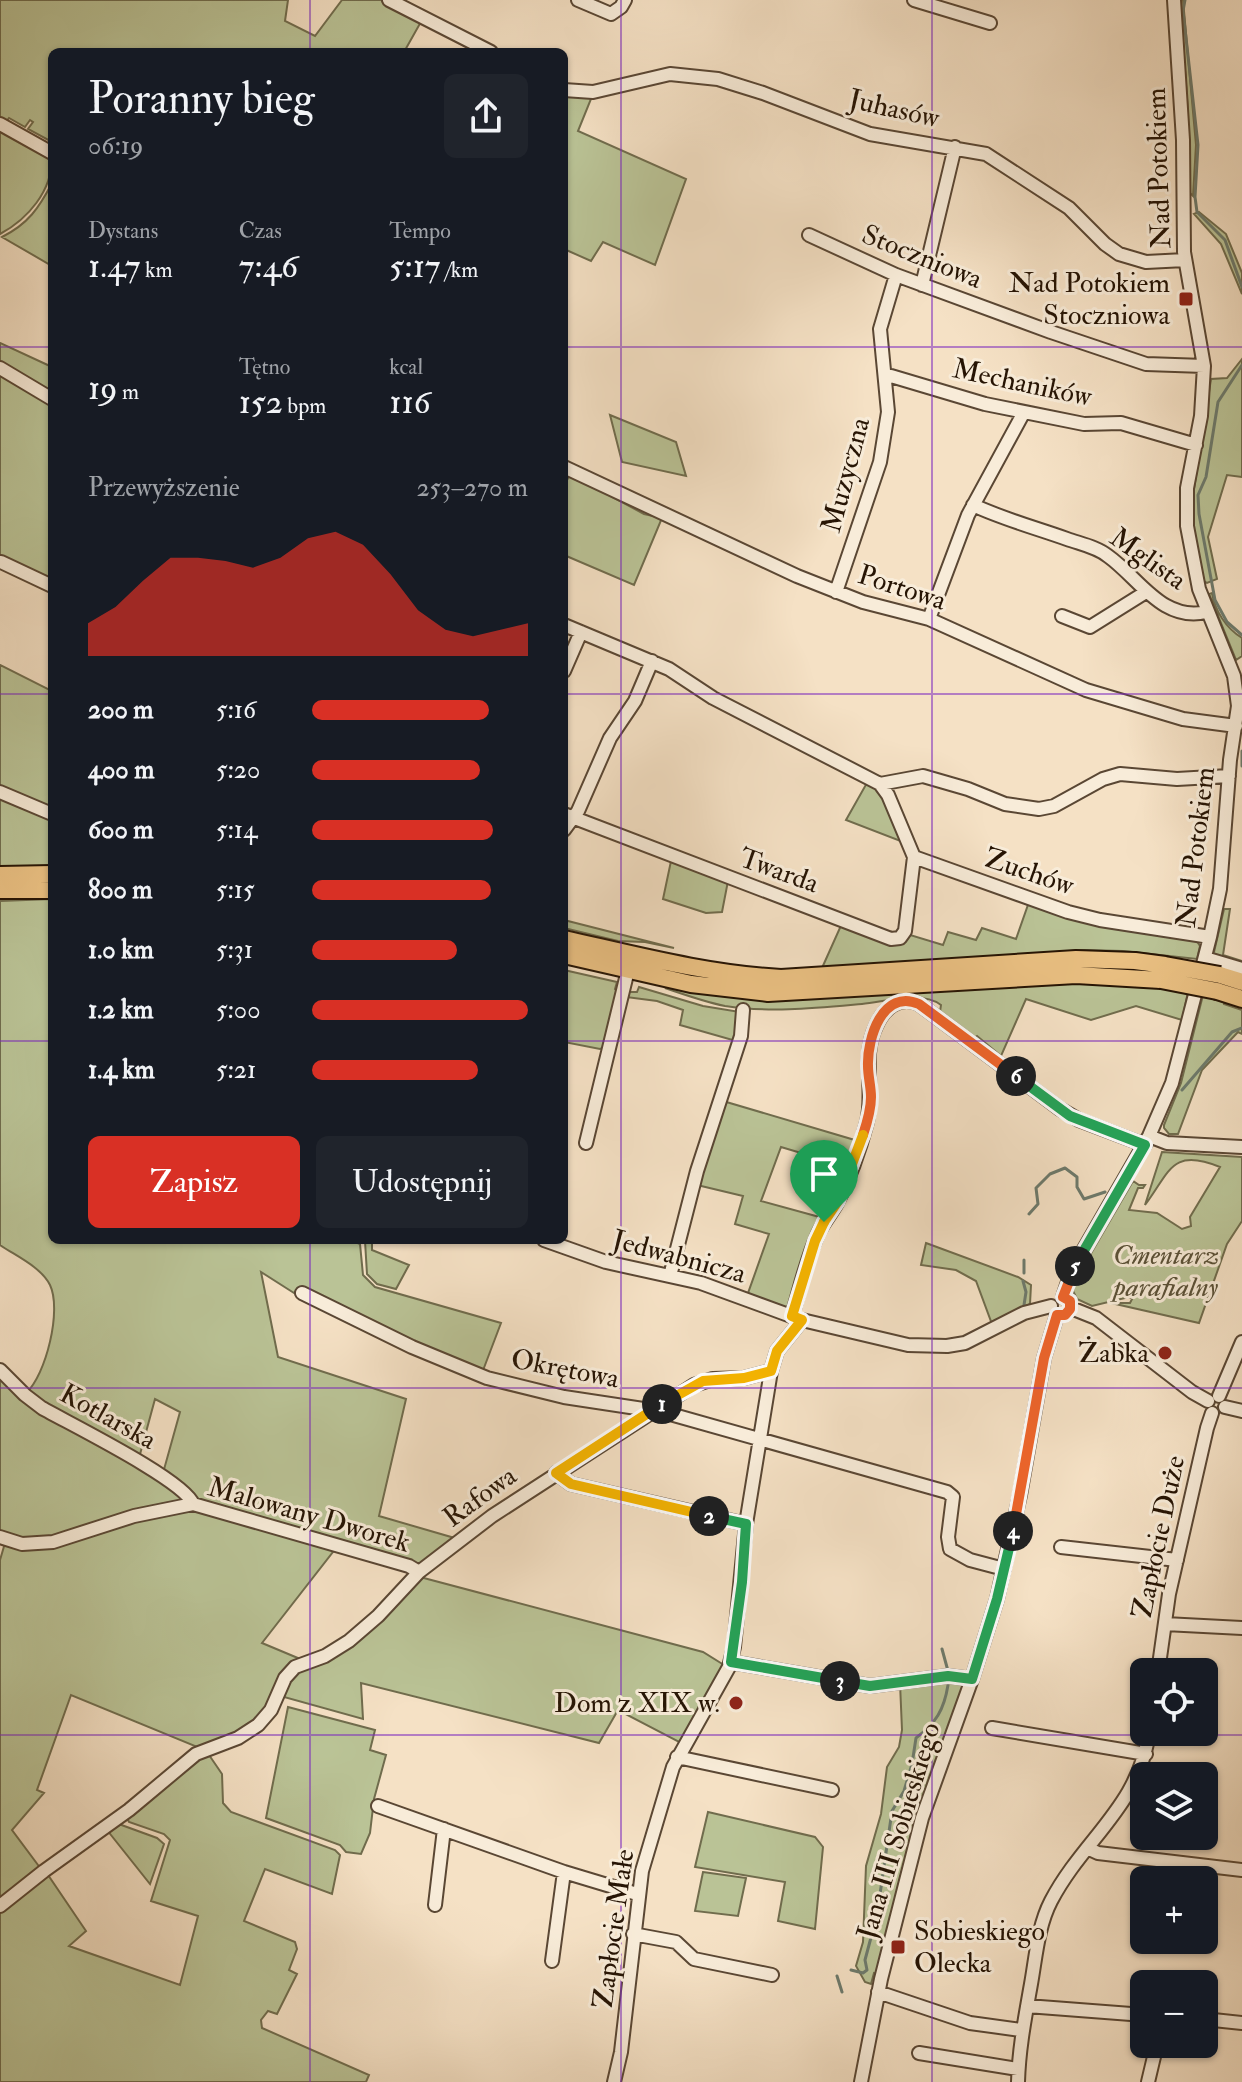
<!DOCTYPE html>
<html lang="pl">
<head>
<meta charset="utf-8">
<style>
	:root { --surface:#171b24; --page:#20242c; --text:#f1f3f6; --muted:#9ea1a6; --accent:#d93025 }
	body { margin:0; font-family:"IM FELL Double Pica",serif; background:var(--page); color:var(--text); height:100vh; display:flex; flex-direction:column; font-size:30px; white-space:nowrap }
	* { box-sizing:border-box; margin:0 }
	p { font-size:26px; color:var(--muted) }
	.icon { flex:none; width:44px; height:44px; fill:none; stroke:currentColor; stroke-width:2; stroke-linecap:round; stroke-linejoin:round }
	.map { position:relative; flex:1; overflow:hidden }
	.side { position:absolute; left:48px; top:48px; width:520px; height:1196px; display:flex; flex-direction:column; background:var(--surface); border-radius:12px; box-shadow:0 2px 6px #0004 }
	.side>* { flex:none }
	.tools { position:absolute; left:1130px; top:1658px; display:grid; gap:16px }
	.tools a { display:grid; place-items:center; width:88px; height:88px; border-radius:12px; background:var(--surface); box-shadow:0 2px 6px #0004; font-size:40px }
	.pin { position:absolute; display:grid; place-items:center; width:68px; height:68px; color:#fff; margin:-82px -34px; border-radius:50% 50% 50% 0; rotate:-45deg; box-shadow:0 0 8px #0007 }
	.pin .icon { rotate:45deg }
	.km { position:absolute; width:40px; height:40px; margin:-20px; border-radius:50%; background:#222; color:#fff; font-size:22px; line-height:40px; text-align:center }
	.round { display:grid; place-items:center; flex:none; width:84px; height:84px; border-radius:12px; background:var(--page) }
	.headline { display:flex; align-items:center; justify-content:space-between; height:136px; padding:0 40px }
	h1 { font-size:44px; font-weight:600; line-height:60px }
	.figures { display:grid; grid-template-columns:repeat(3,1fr); gap:12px; height:136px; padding:8px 40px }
	.figures div { display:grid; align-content:center }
	.figures b { font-size:34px; font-weight:600 }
	.figures small { font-size:22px; font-weight:400 }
	.figures p { font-size:22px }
	.chart { height:224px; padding:16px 40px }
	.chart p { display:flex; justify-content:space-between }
	.chart svg { width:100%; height:144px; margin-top:8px; fill:var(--accent); opacity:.7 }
	.action { display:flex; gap:16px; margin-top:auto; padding:16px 40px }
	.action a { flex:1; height:92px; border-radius:12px; background:var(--accent); color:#fff; font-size:32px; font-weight:600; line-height:92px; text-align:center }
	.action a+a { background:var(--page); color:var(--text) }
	ul { padding:0 40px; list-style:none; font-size:26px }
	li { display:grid; grid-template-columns:128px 96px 1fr; align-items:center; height:60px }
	li i { height:20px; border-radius:10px; background:var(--accent) }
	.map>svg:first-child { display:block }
	.green { fill:#bac396; stroke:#706c4d; stroke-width:2 }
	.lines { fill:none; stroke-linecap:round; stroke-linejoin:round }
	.stream { stroke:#6d7a6c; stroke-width:3 }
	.minor-casing { stroke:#5a4734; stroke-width:16 }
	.major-casing { stroke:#261404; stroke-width:20 }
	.minor { stroke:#f8ecd9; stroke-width:12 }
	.major { stroke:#eac082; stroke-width:16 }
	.major-bridge-casing { stroke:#261404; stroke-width:20; stroke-linecap:butt }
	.major-bridge { stroke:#eac082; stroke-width:16 }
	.split-1-casing { stroke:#fff; stroke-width:16 }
	.split-2-casing { stroke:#fff; stroke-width:16 }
	.split-3-casing { stroke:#fff; stroke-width:16 }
	.split-4-casing { stroke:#fff; stroke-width:16 }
	.split-5-casing { stroke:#fff; stroke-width:16 }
	.split-6-casing { stroke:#fff; stroke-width:16 }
	.split-7-casing { stroke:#fff; stroke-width:16 }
	.split-8-casing { stroke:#fff; stroke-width:16 }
	.split-1 { stroke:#f5b400; stroke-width:10 }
	.split-2 { stroke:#f5b400; stroke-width:10 }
	.split-3 { stroke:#22a559; stroke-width:10 }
	.split-4 { stroke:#22a559; stroke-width:10 }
	.split-5 { stroke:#f0652b; stroke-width:10 }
	.split-6 { stroke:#22a559; stroke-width:10 }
	.split-7 { stroke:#f0652b; stroke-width:10 }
	.split-8 { stroke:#f5b400; stroke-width:10 }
	.grid { fill:none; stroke:#7b2cbf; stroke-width:2; stroke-opacity:0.55 }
	.poi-dot { fill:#8f2418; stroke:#f8ecd9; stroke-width:3 }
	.labels { text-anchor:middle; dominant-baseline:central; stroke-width:6; stroke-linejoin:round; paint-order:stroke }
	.street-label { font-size:28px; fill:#261404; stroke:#f8ecd9 }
	.poi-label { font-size:28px; fill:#261404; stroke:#f8ecd9; text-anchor:end }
	.park-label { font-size:28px; font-style:italic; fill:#5a5137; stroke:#f8ecd9 }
</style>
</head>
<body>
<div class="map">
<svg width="1242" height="2082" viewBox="0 0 1242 2082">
	<rect width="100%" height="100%" fill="#f5e1c5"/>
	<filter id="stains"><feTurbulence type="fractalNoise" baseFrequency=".0025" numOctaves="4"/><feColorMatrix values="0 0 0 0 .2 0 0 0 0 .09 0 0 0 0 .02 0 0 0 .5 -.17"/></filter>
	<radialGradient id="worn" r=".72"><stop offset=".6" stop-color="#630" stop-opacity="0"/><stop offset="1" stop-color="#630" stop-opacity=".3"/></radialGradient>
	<!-- green -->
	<path class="green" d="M0,0H288L285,21L315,36L342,0H381L422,20L404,52H52V142L28,129L33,122L30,120L25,127L9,118L5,123L0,120Z
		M1180,0H1183L1196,145L1193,196L1190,193L1189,186L1188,112Z
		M564,93L593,94L578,131L686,179L655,265L603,242L591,261L564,249Z
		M0,127L52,158C52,191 28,219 0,234Z
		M52,183V266L2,237C28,224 39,208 52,183Z
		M1199,212L1226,234L1242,273V294L1221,244L1194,214Z
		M0,343L52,367V397L0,365Z
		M1242,359V477L1227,475L1208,537L1217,579L1207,583L1203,581L1194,533L1192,502L1211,379L1227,378Z
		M0,372L52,402V585L0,559Z
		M610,415L676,442L686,476L622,462Z
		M570,474L644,514L662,518L634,585L564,555V486Z
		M1212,593C1215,611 1226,628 1242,638V656L1236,660L1209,594Z
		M0,665L52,691V812L0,790Z
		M868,781L879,787L903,842L846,820Z
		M0,794L52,816V868L0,869Z
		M671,861L728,881L722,912L706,913L663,899Z
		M52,899V1240H351L360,1244L363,1275L375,1287L501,1323L482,1373L405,1341L298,1288L294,1293L261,1272L278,1357L406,1399L379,1516L458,1539L424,1564H413L204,1503L163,1473L180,1412L155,1399L139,1458L26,1393C46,1375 62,1310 50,1285C41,1267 16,1256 0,1245V901Z
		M1029,902L1196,940L1200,946L1197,959L1123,951L1084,950L822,968L843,921L890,943L907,934L943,945L948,932L976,940L982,928L1016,939Z
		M1224,909H1230L1223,955L1242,961V965L1217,958L1214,952Z
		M564,920L674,948L645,942L618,941L564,928Z
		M564,970L617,982L615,989L619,992L605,1047L600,1049L564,1042Z
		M1054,981L1129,982L1188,992L1182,1020L1136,1006L1091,1020L1026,999L1001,1056L977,1036L974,1038L940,1012L941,1005C921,990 885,1002 862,1004C817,1008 770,1013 725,1006C705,1002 685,995 665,988Z
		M639,987L703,1006L740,1012L736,1041L680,1025L683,1010L657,1001L626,997L629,992H637Z
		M1203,995L1224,1000V1004L1242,1010V1034L1238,1032L1202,1070L1178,1134H1169L1164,1128V1125L1181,1083Z
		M723,1101L858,1141L848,1167L781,1147L761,1201L823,1218L790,1308L786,1310L747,1296L769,1234L735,1224L743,1196L697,1185Z
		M1162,1152L1242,1157V1221L1227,1244L1199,1323L1111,1303H1130L1132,1299L1129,1297L1092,1306L1077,1299L1073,1291L1075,1281L1133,1181L1139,1185H1145L1143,1188H1138L1129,1210L1157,1213L1182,1229L1191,1226L1190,1217L1220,1167C1171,1147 1170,1172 1145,1205Z
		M365,1241L372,1242V1250L409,1265L396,1289L377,1284L367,1274Z
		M926,1243L1018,1277L1031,1285L1030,1304L992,1324L976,1281L956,1270L921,1265Z
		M0,1373L23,1397L130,1459L185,1500L77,1532L23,1541L0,1534Z
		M200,1509L336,1548L262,1643L305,1661L256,1723L202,1749L71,1695L37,1790L44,1793L12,1830L41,1869L0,1902V1560L5,1543L20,1547L136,1520Z
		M420,1577L703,1652L724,1665L681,1743L618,1710L599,1743L361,1683L363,1719L284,1697L283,1692L292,1674L320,1662Z
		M933,1679L962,1682L963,1690L909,1842L877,1974L874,1973L871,1984L865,1982L856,1966L863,1942L866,1866L881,1814L887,1767L899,1747L902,1730L900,1683Z
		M288,1707L375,1730L370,1750L386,1755L374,1799L370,1833L361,1854L346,1852L340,1845L266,1818Z
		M207,1752L222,1774L223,1803L231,1812L335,1850L340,1855L332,1894L265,1869L244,1921L295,1942L297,1949L289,1970L297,1974L277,2014L268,2011L261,2020L262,2028L369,2075L366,2082H0V1910L46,1872L86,1931L69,1946L180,1985L198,1916L151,1901L170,1840L164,1834L129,1822L127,1818Z
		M708,1812L815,1837L823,1847L815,1929L778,1921L785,1882L695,1867Z
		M116,1823L157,1838L164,1844L150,1884L107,1830Z
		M703,1872L746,1878L738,1916L695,1911Z"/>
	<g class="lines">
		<!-- stream -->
		<path class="stream" d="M1185,0L1183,11L1198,145L1195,197L1197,212L1225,240L1242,287
			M1242,365L1218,402L1206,477L1198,495L1199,514L1215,600L1227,622L1242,635
			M1242,751V766
			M1182,1090L1232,1032L1242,1028
			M1029,1214L1038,1204L1036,1188L1050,1174L1065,1168L1077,1177V1187L1084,1199L1105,1192
			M1024,1260V1273
			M1023,1281L1026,1292L1024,1305
			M942,1649L948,1671
			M851,1970L863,1973L867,1970L865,1960L877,1915L892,1811L904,1791L912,1764L916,1738C936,1723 944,1710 948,1685
			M837,1976L842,1992"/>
		<defs>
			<path id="minor" d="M389,0L491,52
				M578,0L611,14L621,7L625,0
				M914,0L990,23
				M564,90L593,92L670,74L718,79L763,93L870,134L986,154L1069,208L1105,244L1119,254L1146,262L1185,260
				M0,124L52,153
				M809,235L896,275L1051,332L1146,364L1204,366
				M922,285L955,147
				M0,368L52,399
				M885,377L891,376L985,404L1084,424L1121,423L1196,445
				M564,467L797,576L863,602L929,619L1086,690L1183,719L1236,726
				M973,505C1003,519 1036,528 1067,539C1081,544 1097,547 1108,556C1139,578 1162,622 1206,612
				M1,562L52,586
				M836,592L880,462L888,412L880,329L896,275
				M1062,616L1090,627L1146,592
				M929,619L968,515L1024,412
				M564,625L669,669L713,698L880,784L888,795L914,857L1068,912L1100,920L1210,937
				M564,671L581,632
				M880,784L923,776L968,789L1005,804L1039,809L1054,806L1103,779L1120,774L1177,779L1229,776
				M0,792L52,814
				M564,814L891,939L900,938L905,931L914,857
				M564,830L578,811L610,738L635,701L652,661
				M1205,958L1242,969
				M1149,1136L1167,1143L1242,1147
				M586,1143L628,970
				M544,1240L606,1262L701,1283L802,1320L908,1345L947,1346L965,1343L1024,1313L1051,1306
				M670,1276L697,1171L741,1036L743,1010
				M302,1293L412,1347L487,1378L564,1397L663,1412L947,1492L953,1497L948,1537L950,1549L970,1560L1004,1569
				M1063,1297L1072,1270L1149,1136L1172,1083L1210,937L1220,889L1230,760L1238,706L1234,676L1199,589L1187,526V488L1201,416L1204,366L1184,252L1183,140L1174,0
				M1063,1297L1069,1300L1071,1308L1096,1318L1192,1392L1208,1401
				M792,1316C800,1289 806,1260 818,1234C823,1223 831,1214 837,1203C850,1178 860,1149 867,1122C875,1090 861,1057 876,1026C884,1008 899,995 919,1004L1060,1109L1079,1120L1145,1145
				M0,1370L25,1395L42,1408C70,1424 184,1480 193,1504
				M1219,1396L1242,1342
				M1225,1407L1242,1411
				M556,1473L571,1484L746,1524
				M0,1537L22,1544L53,1542L134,1516L193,1504L409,1566L419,1572
				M1061,1547L1177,1560
				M1165,1624L1242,1628
				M731,1662L870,1686L948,1676L972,1679
				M1158,1672L1169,1594L1207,1428L1212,1413
				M992,1728L1146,1754
				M677,1757L832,1790
				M378,1806L564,1872L637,1894
				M1087,1848L1098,1853L1242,1870
				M435,1905L444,1829
				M0,1906L44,1871L129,1810L196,1754L238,1738L258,1725L271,1710L285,1678L295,1667L325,1656L349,1641L378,1616L419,1572L492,1516L694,1385L713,1379L744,1378L771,1371L777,1351L802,1320
				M633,1934L676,1942L694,1959L772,1975
				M552,1961L564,1872
				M878,1992L970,2023L1021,2030
				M1027,2006L1144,2015
				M1204,2019L1242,2023
				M919,2053L1018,2069
				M614,2082L621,2052L642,1871L673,1767L729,1667L734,1647L746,1524L771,1371
				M861,2082L881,1979L922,1818L972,1679L997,1599L1020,1495L1044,1358L1057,1315
				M1018,2082C1019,2048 1025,2018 1031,1984C1036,1956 1038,1926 1051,1901C1084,1838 1139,1807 1149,1732
				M1148,2082L1157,2044"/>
			<path id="major" d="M0,875L52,874
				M0,890H52
				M564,939C636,955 707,974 781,978L1076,959L1135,961L1165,965
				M564,955L691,984L768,993L1076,975L1161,980
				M1220,975L1242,982
				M1217,991L1242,999"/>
		</defs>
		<!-- minor casing -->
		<use href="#minor" class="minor-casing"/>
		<!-- major casing -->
		<use href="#major" class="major-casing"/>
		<!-- minor -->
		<use href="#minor" class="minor"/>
		<!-- major -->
		<use href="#major" class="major"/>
		<defs>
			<path id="major-bridge" d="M1165,965L1220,975
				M1161,980L1217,991"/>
		</defs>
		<!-- major-bridge casing -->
		<use href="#major-bridge" class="major-bridge-casing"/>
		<!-- major-bridge -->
		<use href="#major-bridge" class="major-bridge"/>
	</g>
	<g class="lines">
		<defs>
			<path id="split-1" d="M662,1404L703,1381L744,1378L771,1371L777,1351L802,1320L792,1316L815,1241L824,1222"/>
			<path id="split-2" d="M662,1404L556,1473L571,1484L709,1516"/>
			<path id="split-3" d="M709,1516L746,1524L742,1582L731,1662L840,1681"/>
			<path id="split-4" d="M840,1681L870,1686L948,1676L972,1679L997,1599L1013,1531"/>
			<path id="split-5" d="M1013,1531L1044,1358L1057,1315H1065L1070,1309V1301L1063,1297L1075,1266"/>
			<path id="split-6" d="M1016,1076L1070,1116L1145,1145L1075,1266"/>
			<path id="split-7" d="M863,1135C867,1123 871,1110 871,1097C871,1087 868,1076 868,1066C867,1038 883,988 919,1004L1016,1076"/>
			<path id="split-8" d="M824,1222L838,1201L863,1135"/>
		</defs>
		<!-- split-1 casing -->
		<use href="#split-1" class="split-1-casing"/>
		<!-- split-2 casing -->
		<use href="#split-2" class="split-2-casing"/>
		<!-- split-3 casing -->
		<use href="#split-3" class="split-3-casing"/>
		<!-- split-4 casing -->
		<use href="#split-4" class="split-4-casing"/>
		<!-- split-5 casing -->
		<use href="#split-5" class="split-5-casing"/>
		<!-- split-6 casing -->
		<use href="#split-6" class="split-6-casing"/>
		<!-- split-7 casing -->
		<use href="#split-7" class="split-7-casing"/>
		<!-- split-8 casing -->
		<use href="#split-8" class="split-8-casing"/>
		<!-- split-1 -->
		<use href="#split-1" class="split-1"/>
		<!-- split-2 -->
		<use href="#split-2" class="split-2"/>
		<!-- split-3 -->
		<use href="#split-3" class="split-3"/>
		<!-- split-4 -->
		<use href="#split-4" class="split-4"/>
		<!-- split-5 -->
		<use href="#split-5" class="split-5"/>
		<!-- split-6 -->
		<use href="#split-6" class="split-6"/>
		<!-- split-7 -->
		<use href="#split-7" class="split-7"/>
		<!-- split-8 -->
		<use href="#split-8" class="split-8"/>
	</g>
	<!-- grid -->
	<path class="grid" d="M310,0V52M621,0V2082M932,0V2082M0,347H52M564,347H1242M0,694H52M564,694H1242M0,1041H52M564,1041H1242M310,1240V2082M0,1388H1242M0,1735H1242"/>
	<!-- markers -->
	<g class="poi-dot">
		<rect x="1178" y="291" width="16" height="16" rx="4"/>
		<circle cx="1165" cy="1353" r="8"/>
		<circle cx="736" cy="1703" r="8"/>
		<rect x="890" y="1939" width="16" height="16" rx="4"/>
	</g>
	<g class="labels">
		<!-- street labels -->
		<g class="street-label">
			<text transform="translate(894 109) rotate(13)">Juhasów</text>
			<text transform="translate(1159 168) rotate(-92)">Nad Potokiem</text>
			<text transform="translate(922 257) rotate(22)">Stoczniowa</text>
			<text transform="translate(1022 383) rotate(12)">Mechaników</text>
			<text transform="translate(846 475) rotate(-75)">Muzyczna</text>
			<text transform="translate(1148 559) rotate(35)">Mglista</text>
			<text transform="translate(902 588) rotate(18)">Portowa</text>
			<text transform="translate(1196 847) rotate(-83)">Nad Potokiem</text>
			<text transform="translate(779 871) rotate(20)">Twarda</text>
			<text transform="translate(1029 872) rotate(19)">Zuchów</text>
			<text transform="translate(679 1257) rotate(15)">Jedwabnicza</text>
			<text transform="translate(565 1369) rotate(11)">Okrętowa</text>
			<text transform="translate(108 1417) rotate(29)">Kotlarska</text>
			<text transform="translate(480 1497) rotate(-36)">Rafowa</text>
			<text transform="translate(309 1515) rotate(16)">Malowany Dworek</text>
			<text transform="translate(1159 1537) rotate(-78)">Zapłocie Duże</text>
			<text transform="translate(899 1831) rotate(-73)">Jana III Sobieskiego</text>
			<text transform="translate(614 1929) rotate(-82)">Zapłocie Małe</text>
		</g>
		<!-- poi labels -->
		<g class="poi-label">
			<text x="1170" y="283">Nad Potokiem<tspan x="1170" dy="32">Stoczniowa</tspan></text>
			<text x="1149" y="1353">Żabka</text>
			<text x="720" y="1703">Dom z XIX w.</text>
			<text x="914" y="1931" text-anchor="start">Sobieskiego<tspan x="914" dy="32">Olecka</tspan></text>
		</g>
		<!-- park labels -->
		<g class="park-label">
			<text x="1166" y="1255">Cmentarz<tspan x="1166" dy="32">parafialny</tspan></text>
		</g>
	</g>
	<rect width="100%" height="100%" filter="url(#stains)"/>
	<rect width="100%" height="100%" fill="url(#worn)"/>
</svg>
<div class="tools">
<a><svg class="icon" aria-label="locate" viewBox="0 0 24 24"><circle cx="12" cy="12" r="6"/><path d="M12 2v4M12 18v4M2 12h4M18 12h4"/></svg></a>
<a><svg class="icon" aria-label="layers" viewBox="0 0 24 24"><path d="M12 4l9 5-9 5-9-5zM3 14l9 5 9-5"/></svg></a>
<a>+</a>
<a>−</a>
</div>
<div class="pin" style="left:824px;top:1222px;background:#1e9e55"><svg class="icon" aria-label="arrive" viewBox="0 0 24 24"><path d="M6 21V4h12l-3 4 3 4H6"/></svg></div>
<b class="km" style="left:662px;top:1404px">1</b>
<b class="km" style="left:709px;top:1516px">2</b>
<b class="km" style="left:840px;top:1681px">3</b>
<b class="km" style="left:1013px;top:1531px">4</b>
<b class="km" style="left:1075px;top:1266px">5</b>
<b class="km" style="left:1016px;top:1076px">6</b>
<section class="side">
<div class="headline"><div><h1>Poranny bieg</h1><p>06:19</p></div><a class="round"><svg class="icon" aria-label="share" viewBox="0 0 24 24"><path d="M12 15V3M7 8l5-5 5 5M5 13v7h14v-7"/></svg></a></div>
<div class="figures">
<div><p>Dystans</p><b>1.47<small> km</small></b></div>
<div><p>Czas</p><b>7:46</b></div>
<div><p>Tempo</p><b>5:17<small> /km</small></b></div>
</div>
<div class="figures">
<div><b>19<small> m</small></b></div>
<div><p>Tętno</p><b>152<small> bpm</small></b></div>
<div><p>kcal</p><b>116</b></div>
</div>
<div class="chart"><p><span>Przewyższenie</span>253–270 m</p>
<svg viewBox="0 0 160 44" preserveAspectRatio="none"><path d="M0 44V34L10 29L20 21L30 14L40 14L50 15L60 17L70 14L80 8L90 6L100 10L110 19L120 30L130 36L140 38L150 36L160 34V44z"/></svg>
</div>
<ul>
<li><b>200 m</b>5:16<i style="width:82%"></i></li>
<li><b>400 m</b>5:20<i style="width:78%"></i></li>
<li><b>600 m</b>5:14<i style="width:84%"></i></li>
<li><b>800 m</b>5:15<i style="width:83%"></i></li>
<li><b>1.0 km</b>5:31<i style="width:67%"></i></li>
<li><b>1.2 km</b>5:00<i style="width:100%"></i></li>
<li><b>1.4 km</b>5:21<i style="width:77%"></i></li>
</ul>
<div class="action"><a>Zapisz</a><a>Udostępnij</a></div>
</section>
</div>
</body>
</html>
